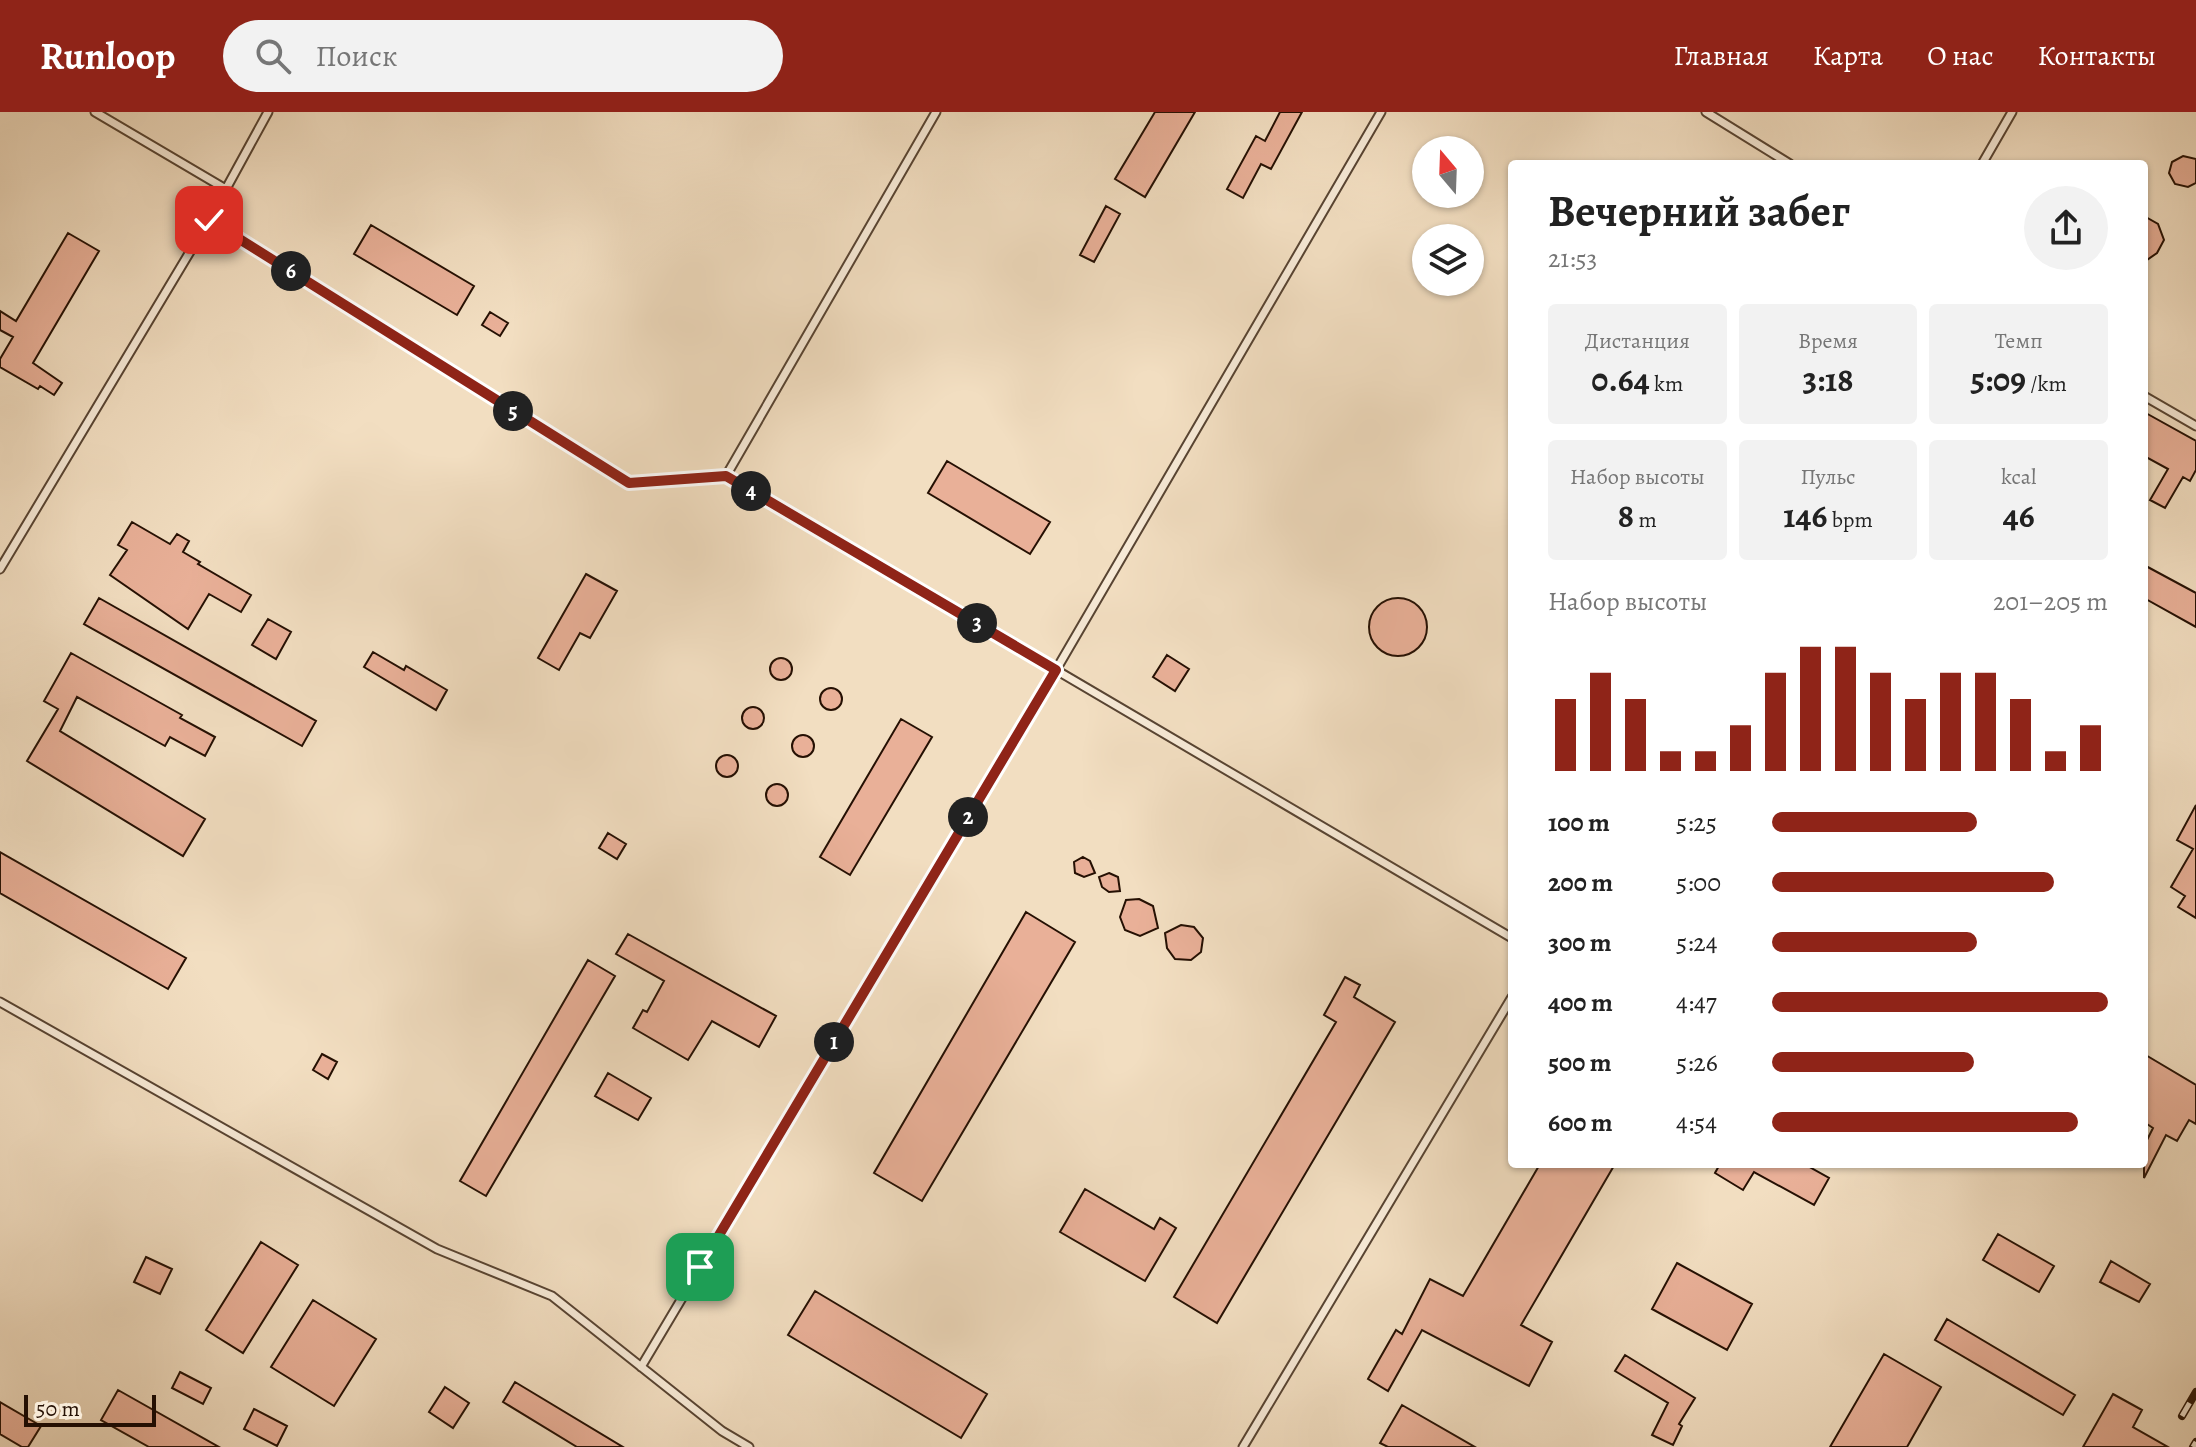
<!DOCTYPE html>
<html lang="ru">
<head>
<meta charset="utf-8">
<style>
	:root { --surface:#fff; --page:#f2f2f2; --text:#222; --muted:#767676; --accent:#8f2418 }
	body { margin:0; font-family:Alegreya,serif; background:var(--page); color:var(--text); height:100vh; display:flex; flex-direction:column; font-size:30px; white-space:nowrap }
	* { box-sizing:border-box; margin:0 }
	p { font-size:26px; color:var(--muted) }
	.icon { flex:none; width:44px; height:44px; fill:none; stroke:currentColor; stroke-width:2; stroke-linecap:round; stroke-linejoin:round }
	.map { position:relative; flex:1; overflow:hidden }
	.panel { position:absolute; left:1508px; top:48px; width:640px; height:1008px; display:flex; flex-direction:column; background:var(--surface); border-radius:8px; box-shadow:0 2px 6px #0004 }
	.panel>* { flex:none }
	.needle { width:52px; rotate:341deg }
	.fabs { position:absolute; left:1412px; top:24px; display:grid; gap:16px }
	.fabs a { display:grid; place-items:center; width:72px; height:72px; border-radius:50%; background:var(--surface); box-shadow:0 2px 6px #0004; font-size:40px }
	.scale { position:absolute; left:24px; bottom:20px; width:132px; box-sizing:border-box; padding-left:8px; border:4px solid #251003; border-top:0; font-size:22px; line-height:28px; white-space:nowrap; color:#251003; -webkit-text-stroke:6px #f7ead7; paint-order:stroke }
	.pin { position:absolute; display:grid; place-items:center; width:68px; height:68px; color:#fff; margin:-34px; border-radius:16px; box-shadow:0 4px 12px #0006 }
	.km { position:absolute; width:40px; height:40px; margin:-20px; border-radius:50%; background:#222; color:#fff; font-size:22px; line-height:40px; text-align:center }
	.round { display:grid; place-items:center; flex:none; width:84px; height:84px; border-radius:42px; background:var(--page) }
	.headline { display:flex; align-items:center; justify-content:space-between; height:136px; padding:0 40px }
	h1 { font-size:44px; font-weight:700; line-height:60px }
	.figures { display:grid; grid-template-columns:repeat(3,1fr); gap:12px; height:136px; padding:8px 40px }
	.figures div { display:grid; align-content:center; border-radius:8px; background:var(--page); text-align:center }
	.figures b { font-size:34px; font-weight:700 }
	.figures small { font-size:22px; font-weight:400 }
	.figures p { font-size:22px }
	.chart { height:224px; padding:16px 40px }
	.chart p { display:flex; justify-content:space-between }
	.chart svg { width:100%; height:144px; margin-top:8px; stroke:var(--accent); stroke-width:6 }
	ul { padding:0 40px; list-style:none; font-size:26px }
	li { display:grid; grid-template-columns:128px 96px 1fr; align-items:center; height:60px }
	li i { height:20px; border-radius:10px; background:var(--accent) }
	header { display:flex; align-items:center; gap:48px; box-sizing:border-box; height:112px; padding:0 40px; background:var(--accent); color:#fff }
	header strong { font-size:38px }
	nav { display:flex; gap:44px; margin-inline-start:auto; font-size:28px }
	.search { width:560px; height:72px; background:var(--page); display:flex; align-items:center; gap:20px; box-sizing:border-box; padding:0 28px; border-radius:44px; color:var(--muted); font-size:30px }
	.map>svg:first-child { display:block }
	.building { fill:#e9b098; stroke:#251003; stroke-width:2 }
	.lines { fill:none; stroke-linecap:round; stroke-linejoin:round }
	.service-casing { stroke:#584432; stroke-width:11 }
	.service { stroke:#f7ead7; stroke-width:7 }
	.rail-casing { stroke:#251003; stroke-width:8 }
	.rail { stroke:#f7ead7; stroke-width:5; stroke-dasharray:15; stroke-linecap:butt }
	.route-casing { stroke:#fff; stroke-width:16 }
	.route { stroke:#8f2418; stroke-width:10 }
</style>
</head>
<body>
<header>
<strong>Runloop</strong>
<div class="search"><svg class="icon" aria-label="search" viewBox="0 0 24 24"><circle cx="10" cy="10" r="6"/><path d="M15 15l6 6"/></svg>Поиск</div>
<nav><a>Главная</a><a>Карта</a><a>О нас</a><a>Контакты</a></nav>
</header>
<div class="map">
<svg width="2196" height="1335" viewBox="0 0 2196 1335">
	<rect width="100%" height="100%" fill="#f2dec1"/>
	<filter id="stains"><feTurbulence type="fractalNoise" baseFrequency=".0025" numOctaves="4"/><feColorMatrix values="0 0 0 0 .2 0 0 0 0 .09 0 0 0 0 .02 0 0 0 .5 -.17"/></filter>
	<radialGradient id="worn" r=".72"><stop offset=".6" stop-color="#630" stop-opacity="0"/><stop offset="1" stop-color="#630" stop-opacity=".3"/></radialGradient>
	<!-- building -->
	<path class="building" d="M1155,0H1195L1145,85L1115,67Z
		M1280,0H1302L1271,57L1261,52L1243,86L1227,77L1256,24L1265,29Z
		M2183,44L2196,47V71L2188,75L2175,72L2169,61L2172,50Z
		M1106,94L1120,102L1094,150L1080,143Z
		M2144,104L2158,112L2164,128L2157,141L2144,150Z
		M371,113L474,174L457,203L354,142Z
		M68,121L99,139L33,251L62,271L54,283L40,274L38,277L0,255V247L13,225L0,218V199L16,209Z
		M490,200L508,211L500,224L482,213Z
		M2144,300L2196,329V358L2190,369L2183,365L2165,396L2150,388L2168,357L2144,344Z
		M947,349L1050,410L1030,442L928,381Z
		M132,410L170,432L177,422L189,429L183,440L200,450L198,452L251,483L241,500L209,482L188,517L110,463L127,438L118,433Z
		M2144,453L2196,481V515L2144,486Z
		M586,462L617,479L590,526L580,521L559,558L538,546Z
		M1369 515a29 29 0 1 1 58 0a29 29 0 1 1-58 0Z
		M99,486L316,609L302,634L84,512Z
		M268,507L291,520L276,547L252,533Z
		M373,540L404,558L406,554L447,578L436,598L364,555Z
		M71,541L182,603L180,606L215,625L205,644L170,625L165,634L77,585L60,619L205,707L183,744L27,649L58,597L44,589Z
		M1167,543L1189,557L1175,579L1153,565Z
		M770 557a11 11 0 1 1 22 0a11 11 0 1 1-22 0Z
		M820 587a11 11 0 1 1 22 0a11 11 0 1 1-22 0Z
		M742 606a11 11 0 1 1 22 0a11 11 0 1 1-22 0Z
		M901,607L932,625L850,763L820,745Z
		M792 634a11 11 0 1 1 22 0a11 11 0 1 1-22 0Z
		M716 654a11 11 0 1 1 22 0a11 11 0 1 1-22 0Z
		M766 683a11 11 0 1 1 22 0a11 11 0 1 1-22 0Z
		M2196,693V806L2178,795L2185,784L2171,775L2193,737L2177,728Z
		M608,721L626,732L617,747L599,736Z
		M0,740L186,846L168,877L0,781Z
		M1083,745L1090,749L1095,761L1084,765L1075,761L1074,750Z
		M1109,761L1118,765L1120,779L1109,780L1102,775L1099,765Z
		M1139,787L1153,794L1158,816L1140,824L1125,818L1120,805L1126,788Z
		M1026,800L1075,830L922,1089L874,1061Z
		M1181,813L1194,815L1203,826L1201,840L1191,848L1175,847L1167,836L1165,821Z
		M628,822L776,904L759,935L712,909L688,948L633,916L643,898L647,900L664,869L616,842Z
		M588,848L615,864L486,1084L460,1069Z
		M1345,865L1360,873L1354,885L1395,910L1217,1211L1174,1185L1336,910L1324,903Z
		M322,942L337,950L328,967L313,958Z
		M2144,942L2196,973V1012L2189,1008L2177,1029L2166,1023L2144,1066V1034L2153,1016L2144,1010Z
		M608,961L651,986L638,1008L595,984Z
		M1540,1052H1615L1521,1213L1552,1230L1529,1274L1422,1218L1388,1279L1368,1267L1396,1218L1402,1222L1430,1167L1463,1184Z
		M1720,1052H1804L1829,1066L1814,1093L1754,1060L1743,1078L1715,1061Z
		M1085,1077L1154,1117L1160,1106L1176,1116L1145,1169L1060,1120Z
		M1998,1122L2054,1154L2039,1180L1983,1148Z
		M261,1130L298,1153L243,1241L206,1218Z
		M146,1145L172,1157L160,1182L134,1170Z
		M2111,1149L2150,1172L2139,1190L2100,1170Z
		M1677,1151L1752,1192L1727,1238L1652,1197Z
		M815,1179L987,1282L961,1326L788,1223Z
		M313,1188L376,1227L334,1294L271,1255Z
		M1947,1207L2075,1283L2063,1303L1935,1228Z
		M1884,1242L1941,1275L1907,1335H1830Z
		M1625,1243L1695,1286L1679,1312L1682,1314L1673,1333L1652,1323L1668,1291L1615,1259Z
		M180,1260L211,1276L203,1292L172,1276Z
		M515,1270L623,1335H577L503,1290Z
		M445,1275L469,1291L453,1316L429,1300Z
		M118,1278L219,1335H149L101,1308Z
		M2113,1282L2142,1298L2133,1315L2168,1335H2083Z
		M0,1290L41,1314L28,1335H22L0,1322Z
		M1402,1293L1475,1335H1388L1380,1331Z
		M254,1297L287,1314L277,1334L244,1317Z"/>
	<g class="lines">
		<defs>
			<path id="service" d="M95,0L224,76
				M1706,0L1790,52
				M1982,52L2012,0
				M209,108L629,371L726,364L1512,826
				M2144,284L2196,314
				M726,364L936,0
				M0,457L209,108L268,0
				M0,890L437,1137L552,1184L722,1319L749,1335
				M641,1255L1056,558L1381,0
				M1243,1335L1512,885"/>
		</defs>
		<!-- service casing -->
		<use href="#service" class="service-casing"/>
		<!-- service -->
		<use href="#service" class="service"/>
		<defs>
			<path id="rail" d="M2182,1304L2196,1280
				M2193,1335L2196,1330"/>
		</defs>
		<!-- rail casing -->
		<use href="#rail" class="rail-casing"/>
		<!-- rail -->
		<use href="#rail" class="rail"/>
	</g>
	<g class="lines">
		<defs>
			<path id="route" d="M209,108L629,371L726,364L1056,558L700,1155"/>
		</defs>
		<!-- route casing -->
		<use href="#route" class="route-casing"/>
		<!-- route -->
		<use href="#route" class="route"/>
	</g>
	<rect width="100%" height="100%" filter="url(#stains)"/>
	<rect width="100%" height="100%" fill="url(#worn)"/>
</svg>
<div class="fabs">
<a><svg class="needle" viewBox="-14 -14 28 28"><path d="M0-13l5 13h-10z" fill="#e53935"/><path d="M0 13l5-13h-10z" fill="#767676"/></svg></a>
<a><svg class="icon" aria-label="layers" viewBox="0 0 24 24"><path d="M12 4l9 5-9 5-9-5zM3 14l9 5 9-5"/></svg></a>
</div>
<div class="scale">50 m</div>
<div class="pin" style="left:700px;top:1155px;background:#1e9e55"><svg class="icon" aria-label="arrive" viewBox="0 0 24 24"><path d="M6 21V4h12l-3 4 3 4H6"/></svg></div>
<div class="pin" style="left:209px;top:108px;background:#d93025"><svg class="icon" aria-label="check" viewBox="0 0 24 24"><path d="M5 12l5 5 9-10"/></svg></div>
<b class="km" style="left:834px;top:930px">1</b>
<b class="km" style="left:968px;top:705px">2</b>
<b class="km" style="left:977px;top:511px">3</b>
<b class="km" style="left:751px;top:379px">4</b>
<b class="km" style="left:513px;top:299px">5</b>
<b class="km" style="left:291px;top:159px">6</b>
<section class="panel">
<div class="headline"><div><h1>Вечерний забег</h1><p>21:53</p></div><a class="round"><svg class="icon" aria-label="share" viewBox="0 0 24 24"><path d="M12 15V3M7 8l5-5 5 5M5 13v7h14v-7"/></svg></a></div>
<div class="figures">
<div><p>Дистанция</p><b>0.64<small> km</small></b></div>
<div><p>Время</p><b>3:18</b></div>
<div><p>Темп</p><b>5:09<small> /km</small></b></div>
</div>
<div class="figures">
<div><p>Набор высоты</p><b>8<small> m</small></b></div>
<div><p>Пульс</p><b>146<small> bpm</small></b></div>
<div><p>kcal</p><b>46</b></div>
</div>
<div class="chart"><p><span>Набор высоты</span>201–205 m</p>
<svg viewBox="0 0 160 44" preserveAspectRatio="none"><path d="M5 44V22M15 44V14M25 44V22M35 44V38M45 44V38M55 44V30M65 44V14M75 44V6M85 44V6M95 44V14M105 44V22M115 44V14M125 44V14M135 44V22M145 44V38M155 44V30"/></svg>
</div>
<ul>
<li><b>100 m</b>5:25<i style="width:61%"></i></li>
<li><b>200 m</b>5:00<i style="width:84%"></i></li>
<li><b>300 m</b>5:24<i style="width:61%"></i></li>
<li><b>400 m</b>4:47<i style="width:100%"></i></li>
<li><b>500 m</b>5:26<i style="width:60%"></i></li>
<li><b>600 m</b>4:54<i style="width:91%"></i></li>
</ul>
</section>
</div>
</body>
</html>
